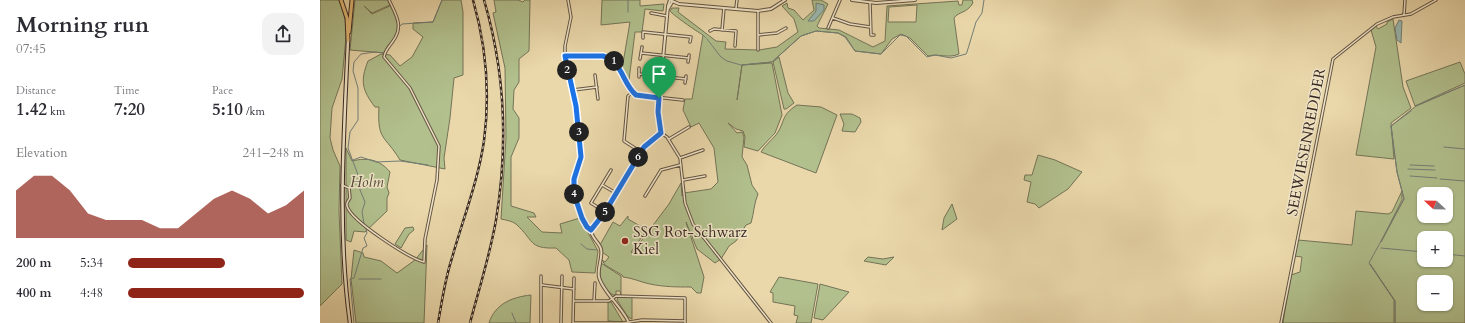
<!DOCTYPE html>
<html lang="en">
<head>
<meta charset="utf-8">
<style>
	:root { --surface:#fff; --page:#f2f2f3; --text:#2b2b33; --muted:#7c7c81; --accent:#8f2418 }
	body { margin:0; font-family:Cardo,serif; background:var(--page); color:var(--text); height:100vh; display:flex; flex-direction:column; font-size:15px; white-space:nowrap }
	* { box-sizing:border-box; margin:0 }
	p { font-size:13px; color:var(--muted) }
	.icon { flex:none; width:22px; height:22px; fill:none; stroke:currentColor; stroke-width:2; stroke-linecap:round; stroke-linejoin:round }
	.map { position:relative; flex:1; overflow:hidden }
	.drawer { display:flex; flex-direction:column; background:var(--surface); width:320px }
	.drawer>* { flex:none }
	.needle { width:26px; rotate:292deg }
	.tools { position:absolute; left:1097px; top:187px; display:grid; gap:8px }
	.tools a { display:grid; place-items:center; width:36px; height:36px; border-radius:8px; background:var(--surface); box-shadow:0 1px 3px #0004; font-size:20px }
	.pin { position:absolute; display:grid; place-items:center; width:34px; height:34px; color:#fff; margin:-41px -17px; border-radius:50% 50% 50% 0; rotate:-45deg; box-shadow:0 0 4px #0007 }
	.pin .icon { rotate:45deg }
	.km { position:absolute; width:20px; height:20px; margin:-10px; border-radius:50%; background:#222; color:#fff; font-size:11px; line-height:20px; text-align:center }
	.round { display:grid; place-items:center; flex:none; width:42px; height:42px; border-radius:12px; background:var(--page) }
	.head { display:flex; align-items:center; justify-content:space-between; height:68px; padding:0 16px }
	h1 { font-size:22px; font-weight:700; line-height:30px }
	.metrics { display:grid; grid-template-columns:repeat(3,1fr); gap:6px; height:68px; padding:4px 16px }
	.metrics div { display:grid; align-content:center }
	.metrics b { font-size:17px; font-weight:700 }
	.metrics small { font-size:11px; font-weight:400 }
	.metrics p { font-size:11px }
	.chart { height:112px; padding:8px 16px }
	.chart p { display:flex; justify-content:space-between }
	.chart svg { width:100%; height:72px; margin-top:4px; fill:var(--accent); opacity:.7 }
	ul { padding:0 16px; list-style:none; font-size:13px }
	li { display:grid; grid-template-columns:64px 48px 1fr; align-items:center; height:30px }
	li i { height:10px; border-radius:5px; background:var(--accent) }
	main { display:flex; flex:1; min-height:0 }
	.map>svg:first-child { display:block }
	.green { fill:#b1c08d; stroke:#747458; fill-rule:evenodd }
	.water { fill:#9ab8b0; stroke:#727e77 }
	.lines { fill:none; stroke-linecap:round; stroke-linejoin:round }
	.stream { stroke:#727e77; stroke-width:1 }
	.minor-casing { stroke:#645444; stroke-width:3.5 }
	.tertiary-casing { stroke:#645444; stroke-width:4 }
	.secondary-casing { stroke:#372822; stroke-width:4.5 }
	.primary-casing { stroke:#372822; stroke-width:5 }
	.minor { stroke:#f1e6c8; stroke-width:1.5 }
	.tertiary { stroke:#f1e6c8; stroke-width:2 }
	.secondary { stroke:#f1e6c8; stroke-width:2.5 }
	.primary { stroke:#e5bc76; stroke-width:3 }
	.rail-casing { stroke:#372822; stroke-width:2.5 }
	.rail { stroke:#f1e6c8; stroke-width:1; stroke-dasharray:3; stroke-linecap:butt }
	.route-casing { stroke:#fff; stroke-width:8 }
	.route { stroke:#1a73e8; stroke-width:5 }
	.poi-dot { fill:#8f2418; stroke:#f1e6c8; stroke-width:1.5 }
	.labels { text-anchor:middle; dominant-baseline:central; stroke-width:3; stroke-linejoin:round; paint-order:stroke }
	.street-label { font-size:15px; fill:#372822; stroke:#f1e6c8 }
	.park-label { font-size:15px; font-style:italic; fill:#564e3d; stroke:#f1e6c8 }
	.poi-label { font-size:15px; fill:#372822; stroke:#f1e6c8; text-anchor:start }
</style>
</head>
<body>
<main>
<section class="drawer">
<div class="head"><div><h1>Morning run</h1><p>07:45</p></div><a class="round"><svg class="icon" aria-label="share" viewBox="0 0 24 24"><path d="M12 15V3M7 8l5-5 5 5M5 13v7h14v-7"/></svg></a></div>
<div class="metrics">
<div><p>Distance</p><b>1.42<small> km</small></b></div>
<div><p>Time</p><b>7:20</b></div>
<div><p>Pace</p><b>5:10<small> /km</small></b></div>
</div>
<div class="chart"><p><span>Elevation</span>241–248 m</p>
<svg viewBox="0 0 160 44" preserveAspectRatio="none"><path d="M0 44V15L10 6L20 6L30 15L40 29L50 33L60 33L70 33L80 38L90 38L100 29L110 20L120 15L130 20L140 29L150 24L160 15V44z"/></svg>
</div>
<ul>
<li><b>200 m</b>5:34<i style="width:55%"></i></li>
<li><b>400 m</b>4:48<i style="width:100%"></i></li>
</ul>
</section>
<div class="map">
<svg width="1145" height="323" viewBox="0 0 1145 323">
	<rect width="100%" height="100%" fill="#ead8ab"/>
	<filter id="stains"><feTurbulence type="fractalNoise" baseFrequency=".005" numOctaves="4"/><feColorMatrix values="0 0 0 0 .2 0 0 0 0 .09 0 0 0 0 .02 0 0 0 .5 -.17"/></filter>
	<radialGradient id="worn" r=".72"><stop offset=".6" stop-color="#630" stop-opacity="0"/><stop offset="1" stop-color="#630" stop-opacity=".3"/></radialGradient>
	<!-- green -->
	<path class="green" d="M0,0H20L27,27L22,79L12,108L10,138L13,150L20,166L19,211L22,284L0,306Z
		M35,0H68L70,5L52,13L44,6L52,14L72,5C84,27 79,34 65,53L30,50Z
		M122,0H141L143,12V75L134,78L130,118L124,158L125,169L80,160C65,135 57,141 59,107H55C42,90 40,81 48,61L61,54L70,55L80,66L92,57L103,37L93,29V23L113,22Z
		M174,0H198L203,2L205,0H210L209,51L199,59V82L194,90L193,109L199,118V138L191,157V206L214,213L216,217H207L222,232L242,233L240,224L260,218L278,251L275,273L252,272L249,260L236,248C208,249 214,240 196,224C192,221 186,220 181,219L186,138L185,68L173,13L176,12Z
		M282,0H320V6L344,4L343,11L325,9L322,32H315L309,80L302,69L310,22L281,25Z
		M492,0H501L508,4L497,26L499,28L519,30L553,47L565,41L567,6L638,1L639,5H642L643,0H652L653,3C646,14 639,11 634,18L639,54C628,59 619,53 608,56L590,38L581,34L572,39L561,54L535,51L526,37L518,33L496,31L481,36L452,62L422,65L417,100L422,65L452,63L462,115L455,133L438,151L424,147L425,137L423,131L416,129L408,123L417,133L422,132L424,137L422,157L427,165L432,185L438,194C434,203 434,213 431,223L426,225L416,241L409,246L401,259L395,263L377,249L366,222L384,277L381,293H377L371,287C357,287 344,287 330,284C320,282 313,278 303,277L302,275L285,265L282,260L285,262L289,257L282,252L280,245L293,222L300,226L308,216V219L327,230L311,252L312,253L349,204L361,183L362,196L364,193L391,189L398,182L394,148L379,123L371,127L363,110L365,99H372L383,35C376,31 353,15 350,11L352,8H359L358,12L396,41L406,42L405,49L439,50L457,47L478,32L474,19L462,6L467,3L468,8L474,10L483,20L494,10ZM597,5L596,22H568L569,7Z
		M1073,19L1083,87L1091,108L1071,123L1074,159L1036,155L1056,47L1051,30L1056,26L1058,29L1067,24V22Z
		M459,57L468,93L474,103L466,109H464L453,62Z
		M1140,62L1145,74V83L1095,106L1086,81Z
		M1145,85V323H1075V301L1050,264L1074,300V323H964L963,322L971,275L980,272L982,257L974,256L978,240L1032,245L1036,211L1068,214L1072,212L1082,191V200L1061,242L1084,199L1077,172L1071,126L1096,106ZM1104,194H1126V216H1104ZM1104,238H1126V260H1104ZM1104,282H1126V304H1104Z
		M477,105L501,107L517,115L496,173L441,152C445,145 451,141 456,135C466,121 460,116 477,105Z
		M520,114H532L540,118L541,122L535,132L522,131L524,124Z
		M26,148L32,161C48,157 60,160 70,172L67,187L69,193L67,198V211L45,232L34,231L31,242L26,240Z
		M718,155L735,160L762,172L748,189L719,208L715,204L707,202L711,182L704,180L705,175H712Z
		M632,204L637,219L622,230L624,218Z
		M93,227L94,230L89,234L81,248L75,244L85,228Z
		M107,245L104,323H36L31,279L34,250L43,253L44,257L61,261L77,273L95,260Z
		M548,257L563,259L574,257L566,265L544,261Z
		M281,263L301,276V295L300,291H296V295H293C281,287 278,275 281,263Z
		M459,277L498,284L491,323H476L478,316L474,315L475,306L453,302V293L450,292Z
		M500,284L529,292L503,320L494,318Z
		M211,295L210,323H169C175,304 192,297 211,295Z
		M298,297H312V319L308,317L297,300Z
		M288,302H291L303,322L288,321Z"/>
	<!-- water -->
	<path class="water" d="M496,3L504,5V10L494,21H488L496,11Z
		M1079,20L1082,21L1081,43L1077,40L1075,28Z"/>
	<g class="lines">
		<!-- stream -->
		<path class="stream" d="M308,12V0
			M80,26L82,24L113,22L122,0
			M383,35L386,38
			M387,39L401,57L407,61L421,65L452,62L481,36L496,31L518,33L525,37L535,51L561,54L580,35L586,36L607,57L615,55L631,58L646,54L647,52L656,22L662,13L664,0
			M1096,106L1145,85
			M1124,147L1145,149
			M33,160L41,157L56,162L80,161L108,165
			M1090,165L1114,166
			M1088,169L1115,170
			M1090,176L1117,178
			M1120,179L1145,181
			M44,224L42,212L45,202L40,190L41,183L28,148L30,132L38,120V88L33,71L34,62L41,54L55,52L64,53
			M261,244L267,249L277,250
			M1061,248L1104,252
			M1126,254L1145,256
			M39,279H61
			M192,313L196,323
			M34,323L30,279L34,278L43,248L47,246L44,238L47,233L46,229
			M1075,323V301L1049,263L1084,199L1077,172L1071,126L1091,111"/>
		<defs>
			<path id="minor" d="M248,0L251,17L245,46V56L256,106L261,157L253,187L262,218L267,227L271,230
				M550,3L551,35H554
				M416,8L417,0
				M438,12V50
				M331,13L347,16
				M1084,15L1085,0
				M513,18L530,24L550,27
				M508,28L520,0
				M402,30L404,8
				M390,31L394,29L416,31L415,46
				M438,35L457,33L466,28
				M323,38V32L371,37L370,42
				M321,53L369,58
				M245,56H283C303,62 303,83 316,95L363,100
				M320,59L322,47
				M368,62L369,55
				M319,74L366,79
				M275,75L278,99
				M319,77V68
				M365,83L366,76
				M253,90L277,87
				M313,92L308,96L304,141L321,152
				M341,133L347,137L360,158L365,203L373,224L451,323
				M349,139L369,127
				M360,158L383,150
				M363,180L385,176
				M22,185L29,188L30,198C28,201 26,203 27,206C31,221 89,258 104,262L105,239L117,180L119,146L90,88L64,57C65,50 69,47 73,41C84,26 76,15 69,0
				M282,185L296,193
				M325,196L341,170L360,165
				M285,212L271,203L291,170
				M222,285L254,289
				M254,301H289L296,296L365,298V323
				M274,301L275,283
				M221,323V276
				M241,323L242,276
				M253,323H303L322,320L365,321
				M253,323L254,278
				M961,323L1013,59L1057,24L1073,17L1091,14L1116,0"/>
			<path id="tertiary" d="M350,0L359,4L438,11L451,9L465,0
				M532,0L556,3L595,0
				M348,9L352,2
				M309,323C303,308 282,291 279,277C277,268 283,258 281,249C279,242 271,238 271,230L285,212L324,147L341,133L338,112L348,6L350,0"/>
			<path id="secondary" d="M28,40C24,134 17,229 30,323"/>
			<path id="primary" d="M21,0L27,18L28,40
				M29,32L32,0"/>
		</defs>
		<!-- minor casing -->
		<use href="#minor" class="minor-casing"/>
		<!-- tertiary casing -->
		<use href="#tertiary" class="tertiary-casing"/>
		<!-- secondary casing -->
		<use href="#secondary" class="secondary-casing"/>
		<!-- primary casing -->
		<use href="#primary" class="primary-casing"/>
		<!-- minor -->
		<use href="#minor" class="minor"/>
		<!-- tertiary -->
		<use href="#tertiary" class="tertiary"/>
		<!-- secondary -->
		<use href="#secondary" class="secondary"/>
		<!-- primary -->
		<use href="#primary" class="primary"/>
		<defs>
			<path id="rail" d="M118,323C122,301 125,279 132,258C143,219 158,181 164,141C170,95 166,45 153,0
				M150,323C159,289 170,255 176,220C188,147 185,71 164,0"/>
		</defs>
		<!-- rail casing -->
		<use href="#rail" class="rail-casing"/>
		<!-- rail -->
		<use href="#rail" class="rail"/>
	</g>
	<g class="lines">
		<defs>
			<path id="route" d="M245,56H283C303,62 302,83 316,95L339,98L338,112L341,133L324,147L285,212L271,230L267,227L262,218L254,194V179L261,157L256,106Z"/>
		</defs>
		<!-- route casing -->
		<use href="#route" class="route-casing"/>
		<!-- route -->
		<use href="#route" class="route"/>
	</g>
	<!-- markers -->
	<circle class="poi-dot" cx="305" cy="241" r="4"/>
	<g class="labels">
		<!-- street labels -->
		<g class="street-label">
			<text transform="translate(986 142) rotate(-79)">SEEWIESENREDDER</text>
		</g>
		<!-- park labels -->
		<g class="park-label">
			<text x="47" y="182">Holm</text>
		</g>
		<!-- poi labels -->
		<g class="poi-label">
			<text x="313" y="232">SSG Rot-Schwarz<tspan x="313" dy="17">Kiel</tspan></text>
		</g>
	</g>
	<rect width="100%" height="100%" filter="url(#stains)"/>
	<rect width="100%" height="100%" fill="url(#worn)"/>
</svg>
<div class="tools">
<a><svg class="needle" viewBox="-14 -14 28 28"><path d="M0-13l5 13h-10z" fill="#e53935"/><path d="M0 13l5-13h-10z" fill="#7c7c81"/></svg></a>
<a>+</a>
<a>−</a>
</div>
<div class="pin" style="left:339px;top:98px;background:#1e9e55"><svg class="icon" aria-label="arrive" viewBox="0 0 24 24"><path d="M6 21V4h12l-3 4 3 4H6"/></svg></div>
<b class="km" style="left:294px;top:61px">1</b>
<b class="km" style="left:247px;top:70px">2</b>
<b class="km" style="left:259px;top:132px">3</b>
<b class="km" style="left:254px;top:194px">4</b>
<b class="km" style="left:285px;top:212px">5</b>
<b class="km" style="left:318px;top:157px">6</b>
</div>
</main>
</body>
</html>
